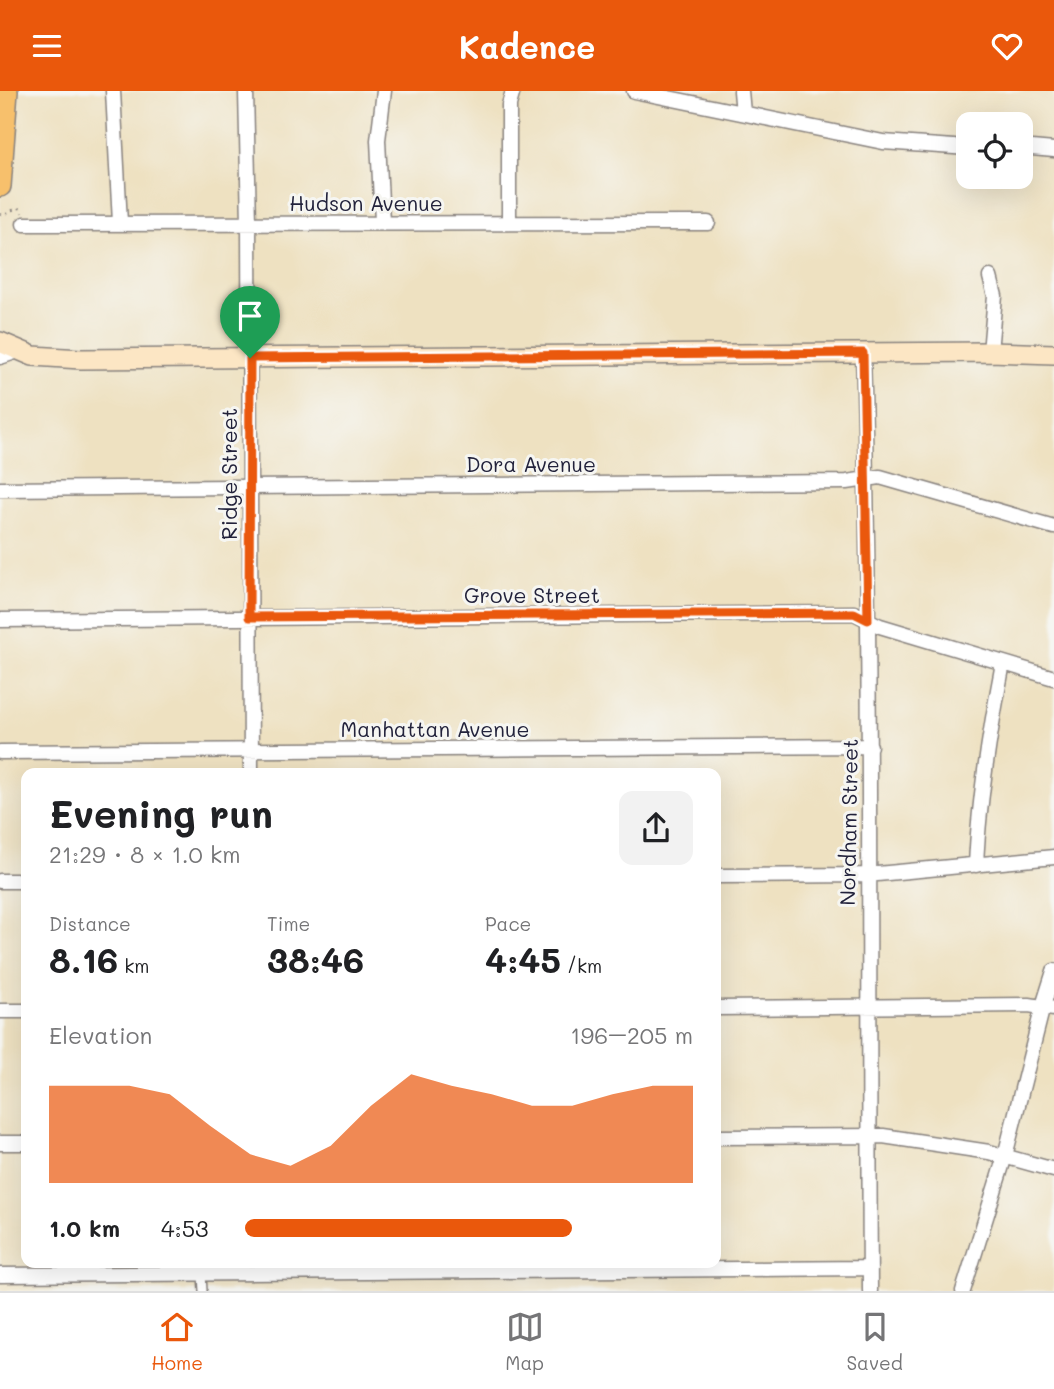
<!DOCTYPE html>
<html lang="en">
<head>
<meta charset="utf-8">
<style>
	:root { --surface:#fff; --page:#f2f2f2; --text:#202124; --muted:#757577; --line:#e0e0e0; --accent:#ea580c }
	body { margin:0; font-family:Mali,sans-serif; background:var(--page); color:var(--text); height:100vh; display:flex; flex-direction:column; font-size:26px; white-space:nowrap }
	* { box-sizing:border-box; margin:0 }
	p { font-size:23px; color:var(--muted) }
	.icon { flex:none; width:38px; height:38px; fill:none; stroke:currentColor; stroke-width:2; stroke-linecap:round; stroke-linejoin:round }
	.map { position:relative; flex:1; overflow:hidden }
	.sheet { position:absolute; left:21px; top:677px; width:700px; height:500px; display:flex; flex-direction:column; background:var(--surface); border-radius:14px; box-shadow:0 7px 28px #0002 }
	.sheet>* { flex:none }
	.tools { position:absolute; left:956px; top:21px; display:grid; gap:14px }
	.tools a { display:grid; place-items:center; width:77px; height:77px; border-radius:14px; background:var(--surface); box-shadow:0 7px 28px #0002; font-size:35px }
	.pin { position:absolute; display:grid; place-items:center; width:60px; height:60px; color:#fff; margin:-72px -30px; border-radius:50% 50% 50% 0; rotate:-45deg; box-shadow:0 0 7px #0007 }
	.pin .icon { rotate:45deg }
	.round { display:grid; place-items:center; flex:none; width:74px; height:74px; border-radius:14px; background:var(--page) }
	.summary { display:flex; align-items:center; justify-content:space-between; height:119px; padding:0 28px }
	h1 { font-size:38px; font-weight:700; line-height:52px }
	.figures { display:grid; grid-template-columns:repeat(3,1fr); gap:10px; height:119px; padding:7px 28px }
	.figures div { display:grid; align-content:center }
	.figures b { font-size:35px; font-weight:700 }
	.figures small { font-size:19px; font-weight:400 }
	.figures p { font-size:19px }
	.chart { height:196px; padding:14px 28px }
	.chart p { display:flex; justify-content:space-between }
	.chart svg { width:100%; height:126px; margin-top:7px; fill:var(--accent); opacity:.7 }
	ul { padding:0 28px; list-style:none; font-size:23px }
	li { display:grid; grid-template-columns:112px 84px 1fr; align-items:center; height:52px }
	li i { height:18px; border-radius:9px; background:var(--accent) }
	header { display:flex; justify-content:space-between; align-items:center; height:91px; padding:0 28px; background:var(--accent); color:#fff; font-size:32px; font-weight:700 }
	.dock { display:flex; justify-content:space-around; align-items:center; height:98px; border-top:2px solid var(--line); background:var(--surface); font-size:19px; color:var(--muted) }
	.dock a { display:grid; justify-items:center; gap:4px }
	.dock .current { color:var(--accent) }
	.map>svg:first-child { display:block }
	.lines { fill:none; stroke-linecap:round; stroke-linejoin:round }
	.lane-casing { stroke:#88827e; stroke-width:10 }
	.street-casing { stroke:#88827e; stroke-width:17 }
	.secondary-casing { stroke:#88827e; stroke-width:22 }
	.primary-casing { stroke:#88827e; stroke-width:24 }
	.path { stroke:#88827e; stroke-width:2; stroke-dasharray:2 5; stroke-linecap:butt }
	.lane { stroke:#fff; stroke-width:7 }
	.street { stroke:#fff; stroke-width:14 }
	.secondary { stroke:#fce6c4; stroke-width:19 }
	.primary { stroke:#f7c06c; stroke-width:21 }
	.route-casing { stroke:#fff; stroke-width:14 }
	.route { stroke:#ea580c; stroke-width:9 }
	.labels { text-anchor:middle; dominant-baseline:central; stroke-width:6; stroke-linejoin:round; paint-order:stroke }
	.street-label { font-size:21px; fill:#22223b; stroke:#f6f6f2 }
</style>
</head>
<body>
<header><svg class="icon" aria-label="menu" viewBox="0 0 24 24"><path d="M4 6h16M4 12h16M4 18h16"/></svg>Kadence<svg class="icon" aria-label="heart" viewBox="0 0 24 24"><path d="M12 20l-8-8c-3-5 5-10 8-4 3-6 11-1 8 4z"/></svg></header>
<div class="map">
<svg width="1054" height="1200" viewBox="0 0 1054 1200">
	<rect width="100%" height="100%" fill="#f6f6f2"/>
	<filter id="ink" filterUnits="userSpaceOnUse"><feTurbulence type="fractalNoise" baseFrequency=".0143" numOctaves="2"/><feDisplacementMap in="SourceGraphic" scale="14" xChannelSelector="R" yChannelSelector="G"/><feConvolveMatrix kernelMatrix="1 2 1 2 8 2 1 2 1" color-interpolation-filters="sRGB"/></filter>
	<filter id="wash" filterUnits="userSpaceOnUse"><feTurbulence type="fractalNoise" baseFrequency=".00686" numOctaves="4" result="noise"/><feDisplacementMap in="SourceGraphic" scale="28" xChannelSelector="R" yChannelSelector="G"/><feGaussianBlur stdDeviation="1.57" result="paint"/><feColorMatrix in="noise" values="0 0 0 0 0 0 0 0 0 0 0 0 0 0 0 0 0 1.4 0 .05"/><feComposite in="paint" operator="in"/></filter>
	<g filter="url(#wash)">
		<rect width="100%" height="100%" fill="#eee1c1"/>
	</g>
	<g filter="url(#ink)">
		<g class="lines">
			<defs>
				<path id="lane" d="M202,1183L203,1200"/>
				<path id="street" d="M113,0L120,132
					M246,0L249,132L251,682
					M634,0L883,51L968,57
					M741,0L743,22
					M1020,56L1054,59
					M382,131L378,49L384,0
					M509,131V14L513,0
					M24,133L708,132
					M990,186L995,205L990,261
					M863,262C872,575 868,887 870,1200
					M0,266L18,260
					M0,398L847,391L880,386L1054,436
					M0,529L854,522L880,535L1054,587
					M0,661L870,655
					M976,774C979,706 990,639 1003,572
					M716,785L867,784L1054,766
					M0,790H26
					M716,917L1029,914L1054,918
					M0,920H26
					M716,1046L883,1045L989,1061L1054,1079
					M0,1052H26
					M0,1184L870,1177
					M963,1200L1005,1065L1043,915L1054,880"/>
				<path id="secondary" d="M0,251L33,265L81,268L990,261L1054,263"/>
				<path id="primary" d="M0,95L7,0"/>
			</defs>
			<!-- lane casing -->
			<use href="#lane" class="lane-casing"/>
			<!-- street casing -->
			<use href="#street" class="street-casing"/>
			<!-- secondary casing -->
			<use href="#secondary" class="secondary-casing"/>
			<!-- primary casing -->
			<use href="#primary" class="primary-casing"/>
			<!-- path -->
			<path class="path" d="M0,123L6,124L9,120L21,117L22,122"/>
			<!-- lane -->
			<use href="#lane" class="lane"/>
			<!-- street -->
			<use href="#street" class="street"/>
			<!-- secondary -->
			<use href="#secondary" class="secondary"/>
			<!-- primary -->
			<use href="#primary" class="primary"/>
		</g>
	</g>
	<g class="lines" filter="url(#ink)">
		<defs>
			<path id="route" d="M863,262L868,529L854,522L249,526L250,267Z"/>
		</defs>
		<!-- route casing -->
		<use href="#route" class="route-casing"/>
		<!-- route -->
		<use href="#route" class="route"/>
	</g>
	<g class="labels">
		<!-- street labels -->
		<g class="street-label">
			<text x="366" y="111">Hudson Avenue</text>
			<text x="531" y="372">Dora Avenue</text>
			<text transform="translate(228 383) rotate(-90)">Ridge Street</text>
			<text x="532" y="503">Grove Street</text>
			<text x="435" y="637">Manhattan Avenue</text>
			<text transform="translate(848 731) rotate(-89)">Nordham Street</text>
		</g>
	</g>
</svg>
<div class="tools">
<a><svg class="icon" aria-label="locate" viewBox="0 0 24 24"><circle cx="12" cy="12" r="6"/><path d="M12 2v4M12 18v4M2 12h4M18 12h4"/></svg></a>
</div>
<div class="pin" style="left:250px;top:267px;background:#1e9e55"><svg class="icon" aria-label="arrive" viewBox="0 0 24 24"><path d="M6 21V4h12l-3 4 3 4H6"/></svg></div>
<section class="sheet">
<div class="summary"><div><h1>Evening run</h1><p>21:29 · 8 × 1.0 km</p></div><a class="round"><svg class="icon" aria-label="share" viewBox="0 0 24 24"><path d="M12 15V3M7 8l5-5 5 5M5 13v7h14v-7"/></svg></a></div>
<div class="figures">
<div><p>Distance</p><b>8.16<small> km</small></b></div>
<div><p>Time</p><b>38:46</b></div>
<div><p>Pace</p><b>4:45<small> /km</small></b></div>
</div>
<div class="chart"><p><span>Elevation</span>196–205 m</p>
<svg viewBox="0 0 160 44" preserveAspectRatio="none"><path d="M0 44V10L10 10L20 10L30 13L40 24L50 34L60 38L70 31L80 17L90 6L100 10L110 13L120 17L130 17L140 13L150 10L160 10V44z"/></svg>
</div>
<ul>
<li><b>1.0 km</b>4:53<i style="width:73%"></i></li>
</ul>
</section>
</div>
<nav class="dock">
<a class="current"><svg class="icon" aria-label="home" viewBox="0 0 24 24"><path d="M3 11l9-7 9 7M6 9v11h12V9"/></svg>Home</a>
<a><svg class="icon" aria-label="map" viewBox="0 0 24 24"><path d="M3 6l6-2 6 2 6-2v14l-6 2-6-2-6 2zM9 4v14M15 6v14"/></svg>Map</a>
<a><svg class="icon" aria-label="saved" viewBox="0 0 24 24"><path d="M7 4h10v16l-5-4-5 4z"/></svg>Saved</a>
</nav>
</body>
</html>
